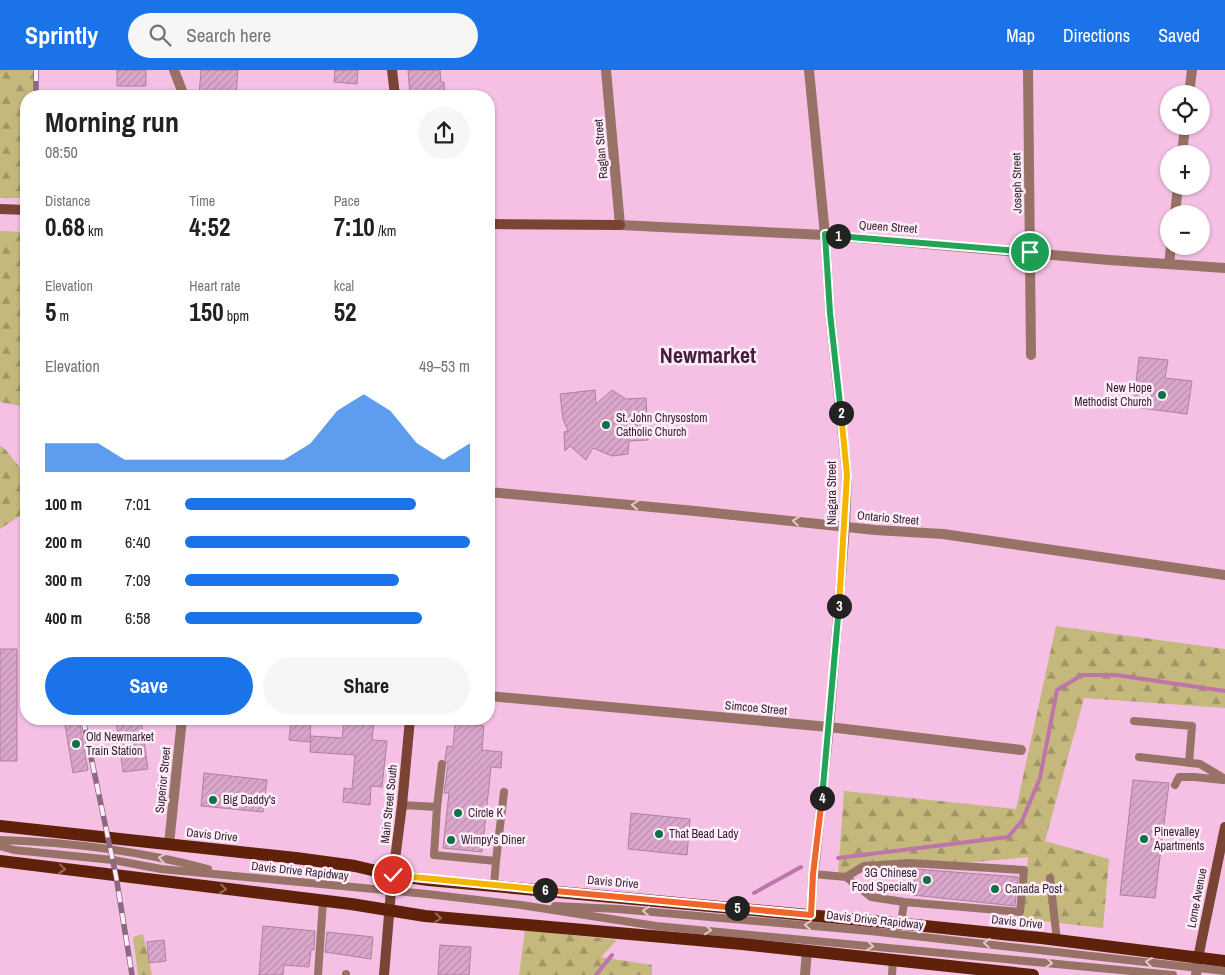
<!DOCTYPE html>
<html lang="en">
<head>
<meta charset="utf-8">
<style>
	:root { --surface:#fff; --page:#f6f6f6; --text:#202124; --muted:#757577; --accent:#1a73e8 }
	body { margin:0; font-family:"Archivo Narrow",sans-serif; background:var(--page); color:var(--text); height:100vh; display:flex; flex-direction:column; font-size:19px; white-space:nowrap }
	* { box-sizing:border-box; margin:0 }
	p { font-size:16px; color:var(--muted) }
	.icon { flex:none; width:28px; height:28px; fill:none; stroke:currentColor; stroke-width:2; stroke-linecap:round; stroke-linejoin:round }
	.map { position:relative; flex:1; overflow:hidden }
	.sheet { position:absolute; left:20px; top:20px; width:475px; height:635px; display:flex; flex-direction:column; background:var(--surface); border-radius:20px; box-shadow:0 1px 4px #0004 }
	.sheet>* { flex:none }
	.tools { position:absolute; left:1160px; top:15px; display:grid; gap:10px }
	.tools a { display:grid; place-items:center; width:50px; height:50px; border-radius:50%; background:var(--surface); box-shadow:0 1px 4px #0004; font-size:25px }
	.pin { position:absolute; display:grid; place-items:center; width:42px; height:42px; color:#fff; margin:-21px; border:2px solid #fff; border-radius:50%; box-shadow:0 1px 5px #0007 }
	.km { position:absolute; width:25px; height:25px; margin:-12px; border-radius:50%; background:#222; color:#fff; font-size:14px; line-height:25px; text-align:center }
	.round { display:grid; place-items:center; flex:none; width:52px; height:52px; border-radius:26px; background:var(--page) }
	.headline { display:flex; align-items:center; justify-content:space-between; height:85px; padding:0 25px }
	h1 { font-size:28px; font-weight:800; line-height:38px }
	.figures { display:grid; grid-template-columns:repeat(3,1fr); gap:8px; height:85px; padding:5px 25px }
	.figures div { display:grid; align-content:center }
	.figures b { font-size:25px; font-weight:800 }
	.figures small { font-size:14px; font-weight:400 }
	.figures p { font-size:14px }
	.chart { height:140px; padding:10px 25px }
	.chart p { display:flex; justify-content:space-between }
	.chart svg { width:100%; height:90px; margin-top:5px; fill:var(--accent); opacity:.7 }
	.action { display:flex; gap:10px; margin-top:auto; padding:10px 25px }
	.action a { flex:1; height:58px; border-radius:30px; background:var(--accent); color:#fff; font-size:20px; font-weight:800; line-height:58px; text-align:center }
	.action a+a { background:var(--page); color:var(--text) }
	ul { padding:0 25px; list-style:none; font-size:16px }
	li { display:grid; grid-template-columns:80px 60px 1fr; align-items:center; height:38px }
	li i { height:12px; border-radius:6px; background:var(--accent) }
	header { display:flex; align-items:center; gap:30px; box-sizing:border-box; height:70px; padding:0 25px; background:var(--accent); color:#fff }
	header strong { font-size:24px }
	nav { display:flex; gap:28px; margin-inline-start:auto; font-size:18px }
	.search { width:350px; height:45px; background:var(--page); display:flex; align-items:center; gap:12px; box-sizing:border-box; padding:0 18px; border-radius:28px; color:var(--muted); font-size:19px }
	.map>svg:first-child { display:block }
	.forest { fill:url(#forest-firs) }
	.lines { fill:none; stroke-linecap:round; stroke-linejoin:round }
	.stream { stroke:#bf75aa; stroke-width:4 }
	.building { fill:url(#building-hatch); stroke:#b17fa1 }
	.service { stroke:#987266; stroke-width:8 }
	.minor { stroke:#987266; stroke-width:10 }
	.tertiary { stroke:#987266; stroke-width:10 }
	.secondary { stroke:#794433; stroke-width:10 }
	.primary { stroke:#60210a; stroke-width:12 }
	.rail-casing { stroke:#8c6981; stroke-width:5.5 }
	.rail { stroke:#ffeef9; stroke-width:4; stroke-dasharray:11; stroke-linecap:butt }
	.oneway { stroke:#e0c9cd }
	.oneway2 { stroke:#98695e }
	.split-1-casing { stroke:#fff; stroke-width:10 }
	.split-2-casing { stroke:#fff; stroke-width:10 }
	.split-3-casing { stroke:#fff; stroke-width:10 }
	.split-4-casing { stroke:#fff; stroke-width:10 }
	.split-5-casing { stroke:#fff; stroke-width:10 }
	.split-6-casing { stroke:#fff; stroke-width:10 }
	.split-7-casing { stroke:#fff; stroke-width:10 }
	.split-1 { stroke:#22a559; stroke-width:6 }
	.split-2 { stroke:#22a559; stroke-width:6 }
	.split-3 { stroke:#f5b400; stroke-width:6 }
	.split-4 { stroke:#22a559; stroke-width:6 }
	.split-5 { stroke:#f0652b; stroke-width:6 }
	.split-6 { stroke:#f0652b; stroke-width:6 }
	.split-7 { stroke:#f5b400; stroke-width:6 }
	.poi-dot { fill:#0f7148; stroke:#ffeef9; stroke-width:2 }
	.labels { text-anchor:middle; dominant-baseline:central; stroke-width:5; stroke-linejoin:round; paint-order:stroke }
	.street-label { font-size:12px; fill:#321e2c; stroke:#ffeef9 }
	.poi-label { font-size:12px; fill:#321e2c; stroke:#ffeef9; text-anchor:start }
	.town-label { font-size:22px; font-weight:bold; fill:#461c3b; stroke:#ffeef9 }
</style>
</head>
<body>
<header>
<strong>Sprintly</strong>
<div class="search"><svg class="icon" aria-label="search" viewBox="0 0 24 24"><circle cx="10" cy="10" r="6"/><path d="M15 15l6 6"/></svg>Search here</div>
<nav><a>Map</a><a>Directions</a><a>Saved</a></nav>
</header>
<div class="map">
<svg width="1225" height="905" viewBox="0 0 1225 905">
	<defs>
		<pattern id="forest-firs" width="22" height="20" patternUnits="userSpaceOnUse" patternTransform="scale(1.25)"><rect width="22" height="20" fill="#c4b87d"/><path d="M5 1l3.5 6h-7zM16 11l3.5 6h-7z" fill="#a09567"/></pattern>
		<pattern id="building-hatch" width="6" height="6" patternUnits="userSpaceOnUse" patternTransform="scale(1.25)"><rect width="6" height="6" fill="#daa6ca"/><path d="M-1 1l2-2M0 6l6-6M5 7l2-2" fill="none" stroke="#bc8eae"/></pattern>
	</defs>
	<rect width="100%" height="100%" fill="#f5c0e4"/>
	<!-- forest -->
	<path class="forest" d="M0,0H36V26H26V128H0Z
		M0,161L26,162V337L0,332Z
		M0,376L4,378L22,400L24,443L0,459Z
		M1056,556L1225,579V638L1084,628L1045,771L1109,789L1103,858L1023,849L1028,787L838,805L844,721L1016,739Z
		M525,860L617,870L601,887L652,895V905H519Z
		M143,864L152,905H138L133,867Z"/>
	<g class="lines">
		<!-- stream -->
		<path class="stream" d="M838,788L1008,767L1022,751L1040,708L1057,620L1082,605H1116L1225,621
			M754,823L801,797
			M737,832L738,831
			M596,905L612,885"/>
	</g>
	<!-- building -->
	<path class="building" d="M117,0H146V16H117Z
		M201,0H238L236,26H199Z
		M335,0H358L357,14L334,12Z
		M408,0H440L441,12H444L445,26H410Z
		M1139,287L1168,290L1165,308L1192,311L1187,344L1133,337Z
		M595,320L596,334L612,320L626,329L646,328L648,370L629,371L628,384L612,386L593,378L586,390L570,376L565,381L564,362L568,361L563,349L560,324Z
		M0,579H17V691H0Z
		M64,649H79L88,700L73,703Z
		M133,649H141L148,699L123,702L116,651Z
		M291,649H311L310,672L289,670Z
		M344,650L374,652L372,670L387,671L382,717L371,716L370,735L343,732L344,718L352,719L355,685L310,682L311,666L342,668Z
		M455,653L484,656L482,680L502,682L501,698L491,697L482,782L443,778L449,723H444L448,695L445,689L447,676L453,677Z
		M204,703L267,710L263,742L201,736Z
		M1133,710L1169,713L1155,828L1120,825Z
		M631,743L690,749L687,785L628,779Z
		M915,799L1018,807L1015,836L913,825Z
		M263,856L315,861L314,880H311L309,897L284,895L283,905H259Z
		M327,862L373,867L371,889L325,882Z
		M164,870L166,891L149,893L147,872Z
		M440,875L471,877L469,905H438Z"/>
	<g class="lines">
		<!-- service -->
		<path class="service" d="M1134,651L1192,656L1189,693
			M1139,687L1200,694L1225,709
			M1175,715L1179,707H1194L1223,710
			M402,735L437,737L434,785L496,791L494,815
			M437,737L442,694
			M0,770C70,772 140,781 208,799
			M0,776L14,780L113,790L161,799L427,824L521,835L656,856L1173,905
			M496,791L504,722
			M813,804L846,807L871,827L904,832L1020,842L1024,800L910,793L864,796L846,807
			M1050,808L1057,871
			M555,836L618,839L870,861L1225,901
			M901,854L904,832
			M318,905L323,831
			M346,905V904
			M892,905L893,890"/>
		<!-- minor -->
		<path class="minor" d="M174,0L184,26
			M606,0L620,155
			M809,0L825,165L830,243L847,405L845,456L829,657L815,792L813,804L811,845
			M1028,0L1031,285
			M1189,24L1192,0
			M1182,84L1185,56
			M1175,144L1178,116
			M1169,194L1171,176
			M489,422L695,441L875,460L943,464L1225,505
			M489,626L829,657L1021,680
			M169,774L182,649
			M805,905L807,881"/>
		<!-- tertiary -->
		<path class="tertiary" d="M620,155L825,165L1109,190L1225,198
			M1196,905L1198,888"/>
		<!-- secondary -->
		<path class="secondary" d="M392,0L395,26
			M0,139L26,140
			M489,154L620,155
			M393,805L402,735L410,649
			M1198,888L1225,757
			M384,905L391,821"/>
		<!-- primary -->
		<path class="primary" d="M0,756L296,788L355,796L393,805L428,810L915,855L1041,868L1225,891
			M0,791L351,834L425,846L742,874L1033,905"/>
		<defs>
			<path id="rail" d="M36,0V26
				M83,649L116,806L132,905"/>
		</defs>
		<!-- rail casing -->
		<use href="#rail" class="rail-casing"/>
		<!-- rail -->
		<use href="#rail" class="rail"/>
	</g>
	<!-- one-way arrows -->
	<defs><path id="oneway-chevron" d="M-2-3.5L2.5 0L-2 3.5" fill="none" stroke-width="1.6" stroke-linecap="round" stroke-linejoin="round" transform="scale(1.25)"/></defs>
	<g class="oneway">
		<use href="#oneway-chevron" transform="translate(635 435) rotate(-175)"/>
		<use href="#oneway-chevron" transform="translate(796 451) rotate(-174)"/>
		<use href="#oneway-chevron" transform="translate(162 788) rotate(-170)"/>
		<use href="#oneway-chevron" transform="translate(646 841) rotate(-175)"/>
		<use href="#oneway-chevron" transform="translate(808 855) rotate(-175)"/>
		<use href="#oneway-chevron" transform="translate(708 860) rotate(5)"/>
		<use href="#oneway-chevron" transform="translate(987 873) rotate(-174)"/>
		<use href="#oneway-chevron" transform="translate(870 876) rotate(6)"/>
		<use href="#oneway-chevron" transform="translate(1149 892) rotate(-173)"/>
		<use href="#oneway-chevron" transform="translate(1049 893) rotate(6)"/>
	</g>
	<g class="oneway2">
		<use href="#oneway-chevron" transform="translate(62 799) rotate(7)"/>
		<use href="#oneway-chevron" transform="translate(223 819) rotate(7)"/>
		<use href="#oneway-chevron" transform="translate(438 848) rotate(5)"/>
	</g>
	<g class="lines">
		<defs>
			<path id="split-1" d="M838,166L1030,182"/>
			<path id="split-2" d="M838,166L825,164L830,243L841,343"/>
			<path id="split-3" d="M839,536L847,405L841,343"/>
			<path id="split-4" d="M822,728L839,536"/>
			<path id="split-5" d="M737,838L811,845L813,804L822,728"/>
			<path id="split-6" d="M545,820L737,838"/>
			<path id="split-7" d="M393,805L545,820"/>
		</defs>
		<!-- split-1 casing -->
		<use href="#split-1" class="split-1-casing"/>
		<!-- split-2 casing -->
		<use href="#split-2" class="split-2-casing"/>
		<!-- split-3 casing -->
		<use href="#split-3" class="split-3-casing"/>
		<!-- split-4 casing -->
		<use href="#split-4" class="split-4-casing"/>
		<!-- split-5 casing -->
		<use href="#split-5" class="split-5-casing"/>
		<!-- split-6 casing -->
		<use href="#split-6" class="split-6-casing"/>
		<!-- split-7 casing -->
		<use href="#split-7" class="split-7-casing"/>
		<!-- split-1 -->
		<use href="#split-1" class="split-1"/>
		<!-- split-2 -->
		<use href="#split-2" class="split-2"/>
		<!-- split-3 -->
		<use href="#split-3" class="split-3"/>
		<!-- split-4 -->
		<use href="#split-4" class="split-4"/>
		<!-- split-5 -->
		<use href="#split-5" class="split-5"/>
		<!-- split-6 -->
		<use href="#split-6" class="split-6"/>
		<!-- split-7 -->
		<use href="#split-7" class="split-7"/>
	</g>
	<!-- markers -->
	<g class="poi-dot">
		<circle cx="1162" cy="325" r="5"/>
		<circle cx="606" cy="355" r="5"/>
		<circle cx="76" cy="674" r="5"/>
		<circle cx="213" cy="730" r="5"/>
		<circle cx="458" cy="743" r="5"/>
		<circle cx="659" cy="764" r="5"/>
		<circle cx="1144" cy="769" r="5"/>
		<circle cx="451" cy="770" r="5"/>
		<circle cx="927" cy="810" r="5"/>
		<circle cx="995" cy="819" r="5"/>
	</g>
	<g class="labels">
		<!-- street labels -->
		<g class="street-label">
			<text transform="translate(601 79) rotate(-95)">Raglan Street</text>
			<text transform="translate(1017 113) rotate(-91)">Joseph Street</text>
			<text transform="translate(888 157) rotate(4)">Queen Street</text>
			<text transform="translate(832 423) rotate(-90)">Niagara Street</text>
			<text transform="translate(888 448) rotate(5)">Ontario Street</text>
			<text transform="translate(756 638) rotate(5)">Simcoe Street</text>
			<text transform="translate(163 710) rotate(-84)">Superior Street</text>
			<text transform="translate(389 734) rotate(-84)">Main Street South</text>
			<text transform="translate(212 765) rotate(6)">Davis Drive</text>
			<text transform="translate(300 801) rotate(6)">Davis Drive Rapidway</text>
			<text transform="translate(613 812) rotate(5)">Davis Drive</text>
			<text transform="translate(1197 828) rotate(-79)">Lorne Avenue</text>
			<text transform="translate(875 850) rotate(6)">Davis Drive Rapidway</text>
			<text transform="translate(1017 852) rotate(6)">Davis Drive</text>
		</g>
		<!-- poi labels -->
		<g class="poi-label">
			<text x="1152" y="318" text-anchor="end">New Hope<tspan x="1152" dy="14">Methodist Church</tspan></text>
			<text x="616" y="348">St. John Chrysostom<tspan x="616" dy="14">Catholic Church</tspan></text>
			<text x="86" y="667">Old Newmarket<tspan x="86" dy="14">Train Station</tspan></text>
			<text x="223" y="730">Big Daddy's</text>
			<text x="468" y="743">Circle K</text>
			<text x="1154" y="762">Pinevalley<tspan x="1154" dy="14">Apartments</tspan></text>
			<text x="669" y="764">That Bead Lady</text>
			<text x="461" y="770">Wimpy's Diner</text>
			<text x="917" y="803" text-anchor="end">3G Chinese<tspan x="917" dy="14">Food Specialty</tspan></text>
			<text x="1005" y="819">Canada Post</text>
		</g>
		<!-- town labels -->
		<g class="town-label">
			<text x="708" y="285">Newmarket</text>
		</g>
	</g>
</svg>
<div class="tools">
<a><svg class="icon" aria-label="locate" viewBox="0 0 24 24"><circle cx="12" cy="12" r="6"/><path d="M12 2v4M12 18v4M2 12h4M18 12h4"/></svg></a>
<a>+</a>
<a>−</a>
</div>
<div class="pin" style="left:1030px;top:182px;background:#1e9e55"><svg class="icon" aria-label="arrive" viewBox="0 0 24 24"><path d="M6 21V4h12l-3 4 3 4H6"/></svg></div>
<div class="pin" style="left:393px;top:805px;background:#d93025"><svg class="icon" aria-label="check" viewBox="0 0 24 24"><path d="M5 12l5 5 9-10"/></svg></div>
<b class="km" style="left:838px;top:166px">1</b>
<b class="km" style="left:841px;top:343px">2</b>
<b class="km" style="left:839px;top:536px">3</b>
<b class="km" style="left:822px;top:728px">4</b>
<b class="km" style="left:737px;top:838px">5</b>
<b class="km" style="left:545px;top:820px">6</b>
<section class="sheet">
<div class="headline"><div><h1>Morning run</h1><p>08:50</p></div><a class="round"><svg class="icon" aria-label="share" viewBox="0 0 24 24"><path d="M12 15V3M7 8l5-5 5 5M5 13v7h14v-7"/></svg></a></div>
<div class="figures">
<div><p>Distance</p><b>0.68<small> km</small></b></div>
<div><p>Time</p><b>4:52</b></div>
<div><p>Pace</p><b>7:10<small> /km</small></b></div>
</div>
<div class="figures">
<div><p>Elevation</p><b>5<small> m</small></b></div>
<div><p>Heart rate</p><b>150<small> bpm</small></b></div>
<div><p>kcal</p><b>52</b></div>
</div>
<div class="chart"><p><span>Elevation</span>49–53 m</p>
<svg viewBox="0 0 160 44" preserveAspectRatio="none"><path d="M0 44V30L10 30L20 30L30 38L40 38L50 38L60 38L70 38L80 38L90 38L100 30L110 14L120 6L130 14L140 30L150 38L160 30V44z"/></svg>
</div>
<ul>
<li><b>100 m</b>7:01<i style="width:81%"></i></li>
<li><b>200 m</b>6:40<i style="width:100%"></i></li>
<li><b>300 m</b>7:09<i style="width:75%"></i></li>
<li><b>400 m</b>6:58<i style="width:83%"></i></li>
</ul>
<div class="action"><a>Save</a><a>Share</a></div>
</section>
</div>
</body>
</html>
